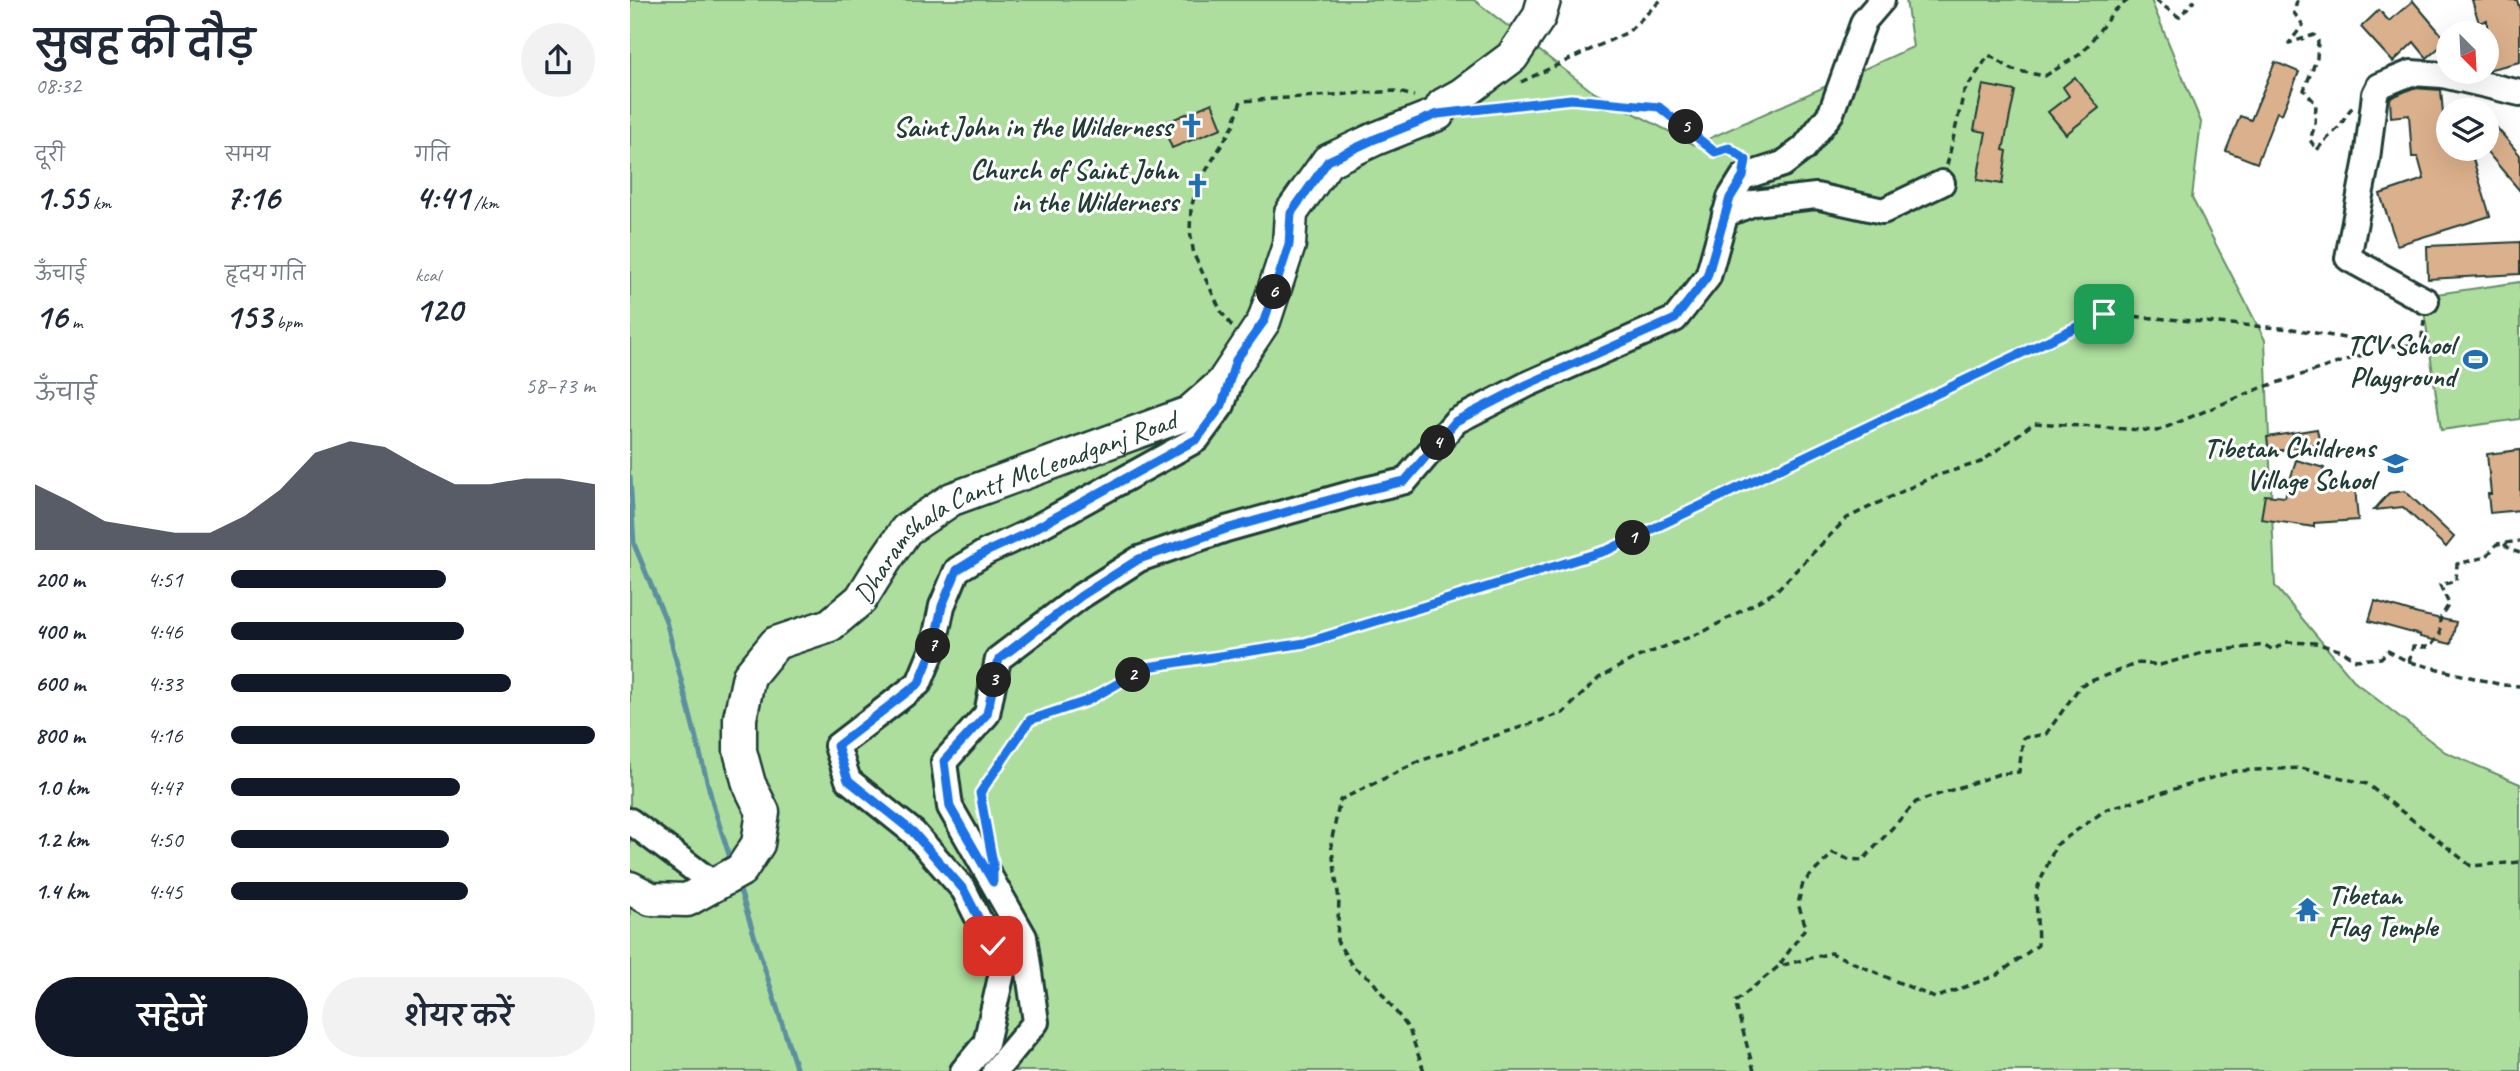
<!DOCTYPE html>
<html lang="hi">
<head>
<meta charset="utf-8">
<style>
	:root { --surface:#fff; --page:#f2f2f3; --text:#1f2937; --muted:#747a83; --accent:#111827 }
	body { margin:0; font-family:Caveat,"Playpen Sans Deva",sans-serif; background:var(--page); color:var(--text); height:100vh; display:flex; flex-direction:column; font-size:26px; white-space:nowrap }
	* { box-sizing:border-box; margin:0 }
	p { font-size:23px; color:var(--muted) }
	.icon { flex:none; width:38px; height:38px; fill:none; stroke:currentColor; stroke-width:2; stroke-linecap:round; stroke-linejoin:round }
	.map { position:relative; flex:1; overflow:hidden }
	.drawer { display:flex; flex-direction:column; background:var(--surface); width:630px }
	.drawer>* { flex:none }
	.needle { width:46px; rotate:156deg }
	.controls { position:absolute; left:1806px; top:21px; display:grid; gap:14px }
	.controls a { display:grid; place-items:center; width:63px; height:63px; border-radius:50%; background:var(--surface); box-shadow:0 7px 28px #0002; font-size:35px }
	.pin { position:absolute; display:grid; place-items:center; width:60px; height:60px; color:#fff; margin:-30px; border-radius:14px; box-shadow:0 4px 10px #0006 }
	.km { position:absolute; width:35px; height:35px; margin:-18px; border-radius:50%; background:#222; color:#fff; font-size:19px; line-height:35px; text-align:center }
	.round { display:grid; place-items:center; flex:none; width:74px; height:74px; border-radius:37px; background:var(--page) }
	.summary { display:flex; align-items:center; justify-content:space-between; height:119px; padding:0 35px }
	h1 { font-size:38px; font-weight:600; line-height:52px }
	.metrics { display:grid; grid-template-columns:repeat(3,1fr); gap:10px; height:119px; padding:7px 35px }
	.metrics div { display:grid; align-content:center }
	.metrics b { font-size:35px; font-weight:600 }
	.metrics small { font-size:19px; font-weight:400 }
	.metrics p { font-size:19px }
	.chart { height:196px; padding:14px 35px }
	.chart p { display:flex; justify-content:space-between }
	.chart svg { width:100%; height:126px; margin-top:7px; fill:var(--accent); opacity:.7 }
	.action { display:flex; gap:14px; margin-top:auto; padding:14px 35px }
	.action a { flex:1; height:80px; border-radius:42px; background:var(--accent); color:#fff; font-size:28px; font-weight:600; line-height:80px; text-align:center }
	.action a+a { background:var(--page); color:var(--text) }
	ul { padding:0 35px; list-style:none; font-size:23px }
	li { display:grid; grid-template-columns:112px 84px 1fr; align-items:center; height:52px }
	li i { height:18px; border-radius:9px; background:var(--accent) }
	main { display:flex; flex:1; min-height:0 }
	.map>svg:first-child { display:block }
	.green { fill:#adde9e; stroke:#668e69; stroke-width:2 }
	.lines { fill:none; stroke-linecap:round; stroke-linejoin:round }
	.stream { stroke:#5c909f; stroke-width:5 }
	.building { fill:#dbb08c; stroke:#1f3d34; stroke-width:2 }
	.minor-casing { stroke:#1f3d34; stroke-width:30 }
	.major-casing { stroke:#1f3d34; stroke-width:37 }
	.path { stroke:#1f3d34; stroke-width:3.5; stroke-dasharray:7 5; stroke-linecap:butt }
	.minor { stroke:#fff; stroke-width:24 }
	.major { stroke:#fff; stroke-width:32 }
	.route-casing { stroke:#fff; stroke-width:14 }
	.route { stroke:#1a73e8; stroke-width:9 }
	.labels { text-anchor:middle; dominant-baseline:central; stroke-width:6; stroke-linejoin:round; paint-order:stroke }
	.poi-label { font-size:28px; font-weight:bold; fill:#1f3d34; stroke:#fff; text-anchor:end }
	.street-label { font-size:28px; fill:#1f3d34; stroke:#fff }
</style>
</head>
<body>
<main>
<section class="drawer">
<div class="summary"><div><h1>सुबह की दौड़</h1><p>08:32</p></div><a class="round"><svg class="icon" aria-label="share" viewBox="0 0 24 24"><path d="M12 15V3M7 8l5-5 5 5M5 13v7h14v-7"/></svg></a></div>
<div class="metrics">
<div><p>दूरी</p><b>1.55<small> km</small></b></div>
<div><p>समय</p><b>7:16</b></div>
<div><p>गति</p><b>4:41<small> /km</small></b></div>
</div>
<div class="metrics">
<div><p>ऊँचाई</p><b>16<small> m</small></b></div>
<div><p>हृदय गति</p><b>153<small> bpm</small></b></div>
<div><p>kcal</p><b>120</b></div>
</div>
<div class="chart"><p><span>ऊँचाई</span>58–73 m</p>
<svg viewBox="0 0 160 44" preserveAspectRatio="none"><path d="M0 44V21L10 27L20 34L30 36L40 38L50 38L60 32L70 23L80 10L90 6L100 8L110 15L120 21L130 21L140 19L150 19L160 21V44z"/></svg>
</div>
<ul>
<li><b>200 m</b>4:51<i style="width:59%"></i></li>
<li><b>400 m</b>4:46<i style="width:64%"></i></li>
<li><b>600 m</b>4:33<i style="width:77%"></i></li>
<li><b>800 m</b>4:16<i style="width:100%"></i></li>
<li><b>1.0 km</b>4:47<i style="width:63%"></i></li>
<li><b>1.2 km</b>4:50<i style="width:60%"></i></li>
<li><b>1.4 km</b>4:45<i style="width:65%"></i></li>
</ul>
<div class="action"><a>सहेजें</a><a>शेयर करें</a></div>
</section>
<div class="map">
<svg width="1890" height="1071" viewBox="0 0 1890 1071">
	<rect width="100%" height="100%" fill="#fff"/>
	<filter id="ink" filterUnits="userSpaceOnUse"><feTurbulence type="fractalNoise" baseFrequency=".0143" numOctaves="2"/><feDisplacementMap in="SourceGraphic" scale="14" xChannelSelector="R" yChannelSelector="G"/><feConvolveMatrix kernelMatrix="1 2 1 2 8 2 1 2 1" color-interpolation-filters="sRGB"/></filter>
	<g filter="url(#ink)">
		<!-- green -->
		<path class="green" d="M0,0H844L963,92L1065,145L1283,47L1276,0H1521L1571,122L1562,198L1635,340L1645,586L1726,683L1815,752L1890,784V1071H0Z
			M1890,282V419L1811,430L1792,296Z"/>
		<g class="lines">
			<!-- stream -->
			<path class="stream" d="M0,477L4,544L36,621L84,808L102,864
				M108,884L167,1071"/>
		</g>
		<!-- building -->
		<path class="building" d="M1842,0H1887L1890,10V62L1857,70V20L1849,23Z
			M1783,1L1817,41L1797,58L1784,42L1763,62L1731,27L1749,10L1759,21Z
			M1645,62L1669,72L1652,114L1647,112L1627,163L1596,151L1610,116L1621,120Z
			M1445,77L1469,108L1436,134L1418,112L1439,96L1433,87Z
			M1353,85L1385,91L1373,150L1377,151L1372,184L1347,180L1356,132L1344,130Z
			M1783,88L1811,90L1815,137H1818V149H1840L1860,216L1767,245L1750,194L1794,179L1788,157H1782L1779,115L1761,117L1760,98Z
			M582,103L592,128L542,148L532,124Z
			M1857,116L1890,155V191L1857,152Z
			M1890,242V274L1798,279L1797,246Z
			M1687,429L1690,444L1639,452L1637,437Z
			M1890,450V510L1860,513L1858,494H1861L1857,454Z
			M1666,460L1694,468L1687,491L1725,487L1728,520L1684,523V527L1631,519L1635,495L1655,497Z
			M1775,491L1824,537L1816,547L1773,507L1744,510L1759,493Z
			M1745,601L1788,614L1826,622L1821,644L1790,637V635L1739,621Z"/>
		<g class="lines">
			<defs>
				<path id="minor" d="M1095,214L1124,203L1186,196L1253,211L1312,183
					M1796,301L1718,258L1737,159L1745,94L1749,86L1781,73L1813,75L1890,93
					M0,821L85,885
					M333,1071L356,1043L373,968L334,890L283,832L218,780L207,746L289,683L303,649L312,606L327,570L356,552L395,534L567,439L592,405L602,375
					M365,1071L406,1022L394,937L320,807L314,762L357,714L368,659L451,596L509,559L596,529L731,491L775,481L826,421L898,384L1045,319L1078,277L1100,198L1113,177L1153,164L1174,148L1201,113L1234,21L1252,0"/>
				<g id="major">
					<path id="s1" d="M0,888L21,899L57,900L111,870L128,844L133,812L119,784L110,751V718L119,676L146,643L200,625L231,599L254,562L276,530L322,499L559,413L592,384L634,321L659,245L661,213L698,161L745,139L808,114L813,105L831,95L882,57L909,17L914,0"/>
				</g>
			</defs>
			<!-- minor casing -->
			<use href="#minor" class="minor-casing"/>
			<!-- major casing -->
			<use href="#major" class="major-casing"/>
			<!-- path -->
			<path class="path" d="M1525,0L1549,17L1565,0
				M1667,0L1664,13L1673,25L1659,43L1684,35L1688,41L1687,58L1674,90L1686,104L1685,125L1680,140L1687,150C1694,141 1701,135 1709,127C1714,121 1716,113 1723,107
				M891,82L998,32L1031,0
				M855,109L941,99L1029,107L1085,152L1099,148L1111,156
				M1317,165L1334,92L1359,55L1383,70L1415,76L1452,53L1484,11L1498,0
				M602,326L592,313L564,255L560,231L561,208L568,184L603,126L611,101L765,91L784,96
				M1874,544L1881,550L1890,553
				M1780,662L1872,685L1890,686
				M356,826L350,793L400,720L457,701L517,667L675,643L978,550L1474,314L1663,329L1760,346
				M1150,964L1176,927L1168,904L1173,883L1203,853L1218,859L1233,860L1286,802L1369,774L1389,772L1393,738L1416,734L1451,685L1508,663L1530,665L1576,652L1635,645L1643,650L1656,642L1685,643L1712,651L1726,660L1751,658L1758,651L1779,662L1783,647H1800L1810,634V619L1819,604L1810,585L1826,581L1827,564L1856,557L1867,544L1890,541
				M794,1071L779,1029L741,979L723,967L707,941L709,900L701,843L710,800L790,761L933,713L969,678L1003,659L1075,631L1145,592L1217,518L1302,477L1351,462L1404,423L1527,431L1631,388L1760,346L1791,345L1794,320
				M1124,1071L1105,1002L1149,966L1201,953L1305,998L1367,975L1408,945L1406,891L1426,845L1477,809L1605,771L1671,768L1737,784L1841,866L1890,862"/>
			<!-- minor -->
			<use href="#minor" class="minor"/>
			<!-- major -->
			<use href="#major" class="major"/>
		</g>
	</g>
	<g class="lines" filter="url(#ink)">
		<defs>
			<path id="route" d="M363,946L334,890L283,832L218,780L207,746L289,683L303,649L312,606L327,570L356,552L395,534L567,439L592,405L606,360L634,321L659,245L661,213L698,161L745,139L808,114L941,99L1029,107L1085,152L1099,148L1116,160L1113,177L1100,198L1077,277L1045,319L898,384L826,421L775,481L731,491L596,529L509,559L451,596L369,659L357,714L314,761L320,807L363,882V863L350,793L400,720L457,701L517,667L675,643L978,550L1474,314"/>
		</defs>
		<!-- route casing -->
		<use href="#route" class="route-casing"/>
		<!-- route -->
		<use href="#route" class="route"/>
	</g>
	<!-- icons -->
	<defs>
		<symbol id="church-bare" viewBox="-9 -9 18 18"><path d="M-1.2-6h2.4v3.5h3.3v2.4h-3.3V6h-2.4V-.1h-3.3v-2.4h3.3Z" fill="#1f6fb2" stroke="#fff" stroke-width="2.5" paint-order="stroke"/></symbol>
		<symbol id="stadium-bare" viewBox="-9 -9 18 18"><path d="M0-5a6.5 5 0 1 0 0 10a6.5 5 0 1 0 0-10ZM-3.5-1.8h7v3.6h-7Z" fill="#1f6fb2" stroke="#fff" stroke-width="2.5" paint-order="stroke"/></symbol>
		<symbol id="school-bare" viewBox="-9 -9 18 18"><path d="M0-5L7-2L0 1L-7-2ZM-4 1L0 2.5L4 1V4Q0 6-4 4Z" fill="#1f6fb2" stroke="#fff" stroke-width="2.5" paint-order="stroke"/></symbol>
		<symbol id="temple-bare" viewBox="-9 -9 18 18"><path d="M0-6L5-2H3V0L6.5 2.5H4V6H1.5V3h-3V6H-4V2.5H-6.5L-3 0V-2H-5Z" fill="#1f6fb2" stroke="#fff" stroke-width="2.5" paint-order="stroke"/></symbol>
	</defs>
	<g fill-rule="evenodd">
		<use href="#church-bare" x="544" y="108" width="35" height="35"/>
		<use href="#church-bare" x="550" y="168" width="35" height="35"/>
		<use href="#stadium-bare" x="1828" y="342" width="35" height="35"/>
		<use href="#school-bare" x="1748" y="446" width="35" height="35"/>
		<use href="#temple-bare" x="1660" y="892" width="35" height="35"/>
	</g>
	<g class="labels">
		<!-- poi labels -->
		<g class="poi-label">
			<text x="542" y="126">Saint John in the Wilderness</text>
			<text x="548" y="169">Church of Saint John<tspan x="548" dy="32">in the Wilderness</tspan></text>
			<text x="1825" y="344">TCV School<tspan x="1825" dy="32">Playground</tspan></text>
			<text x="1745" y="447">Tibetan Childrens<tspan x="1745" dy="32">Village School</tspan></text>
			<text x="1698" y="894" text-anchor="start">Tibetan<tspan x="1698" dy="32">Flag Temple</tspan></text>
		</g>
		<!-- street labels -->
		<g class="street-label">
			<text stroke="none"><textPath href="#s1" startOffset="653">Dharamshala Cantt McLeoadganj Road</textPath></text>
		</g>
	</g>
</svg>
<div class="controls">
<a><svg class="needle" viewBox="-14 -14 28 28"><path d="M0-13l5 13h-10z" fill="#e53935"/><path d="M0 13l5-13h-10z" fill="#747a83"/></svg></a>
<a><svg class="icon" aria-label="layers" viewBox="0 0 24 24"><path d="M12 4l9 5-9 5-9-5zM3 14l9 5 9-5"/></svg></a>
</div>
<div class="pin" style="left:1474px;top:314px;background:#1e9e55"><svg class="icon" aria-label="arrive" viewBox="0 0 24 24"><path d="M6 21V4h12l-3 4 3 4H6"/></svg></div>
<div class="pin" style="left:363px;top:946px;background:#d93025"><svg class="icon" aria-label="check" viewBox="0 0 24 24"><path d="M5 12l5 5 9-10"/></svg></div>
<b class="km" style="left:1003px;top:538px">1</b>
<b class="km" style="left:503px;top:675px">2</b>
<b class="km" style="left:364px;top:680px">3</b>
<b class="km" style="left:808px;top:443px">4</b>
<b class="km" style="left:1056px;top:127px">5</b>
<b class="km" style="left:644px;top:292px">6</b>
<b class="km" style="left:303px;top:646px">7</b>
</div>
</main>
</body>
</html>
